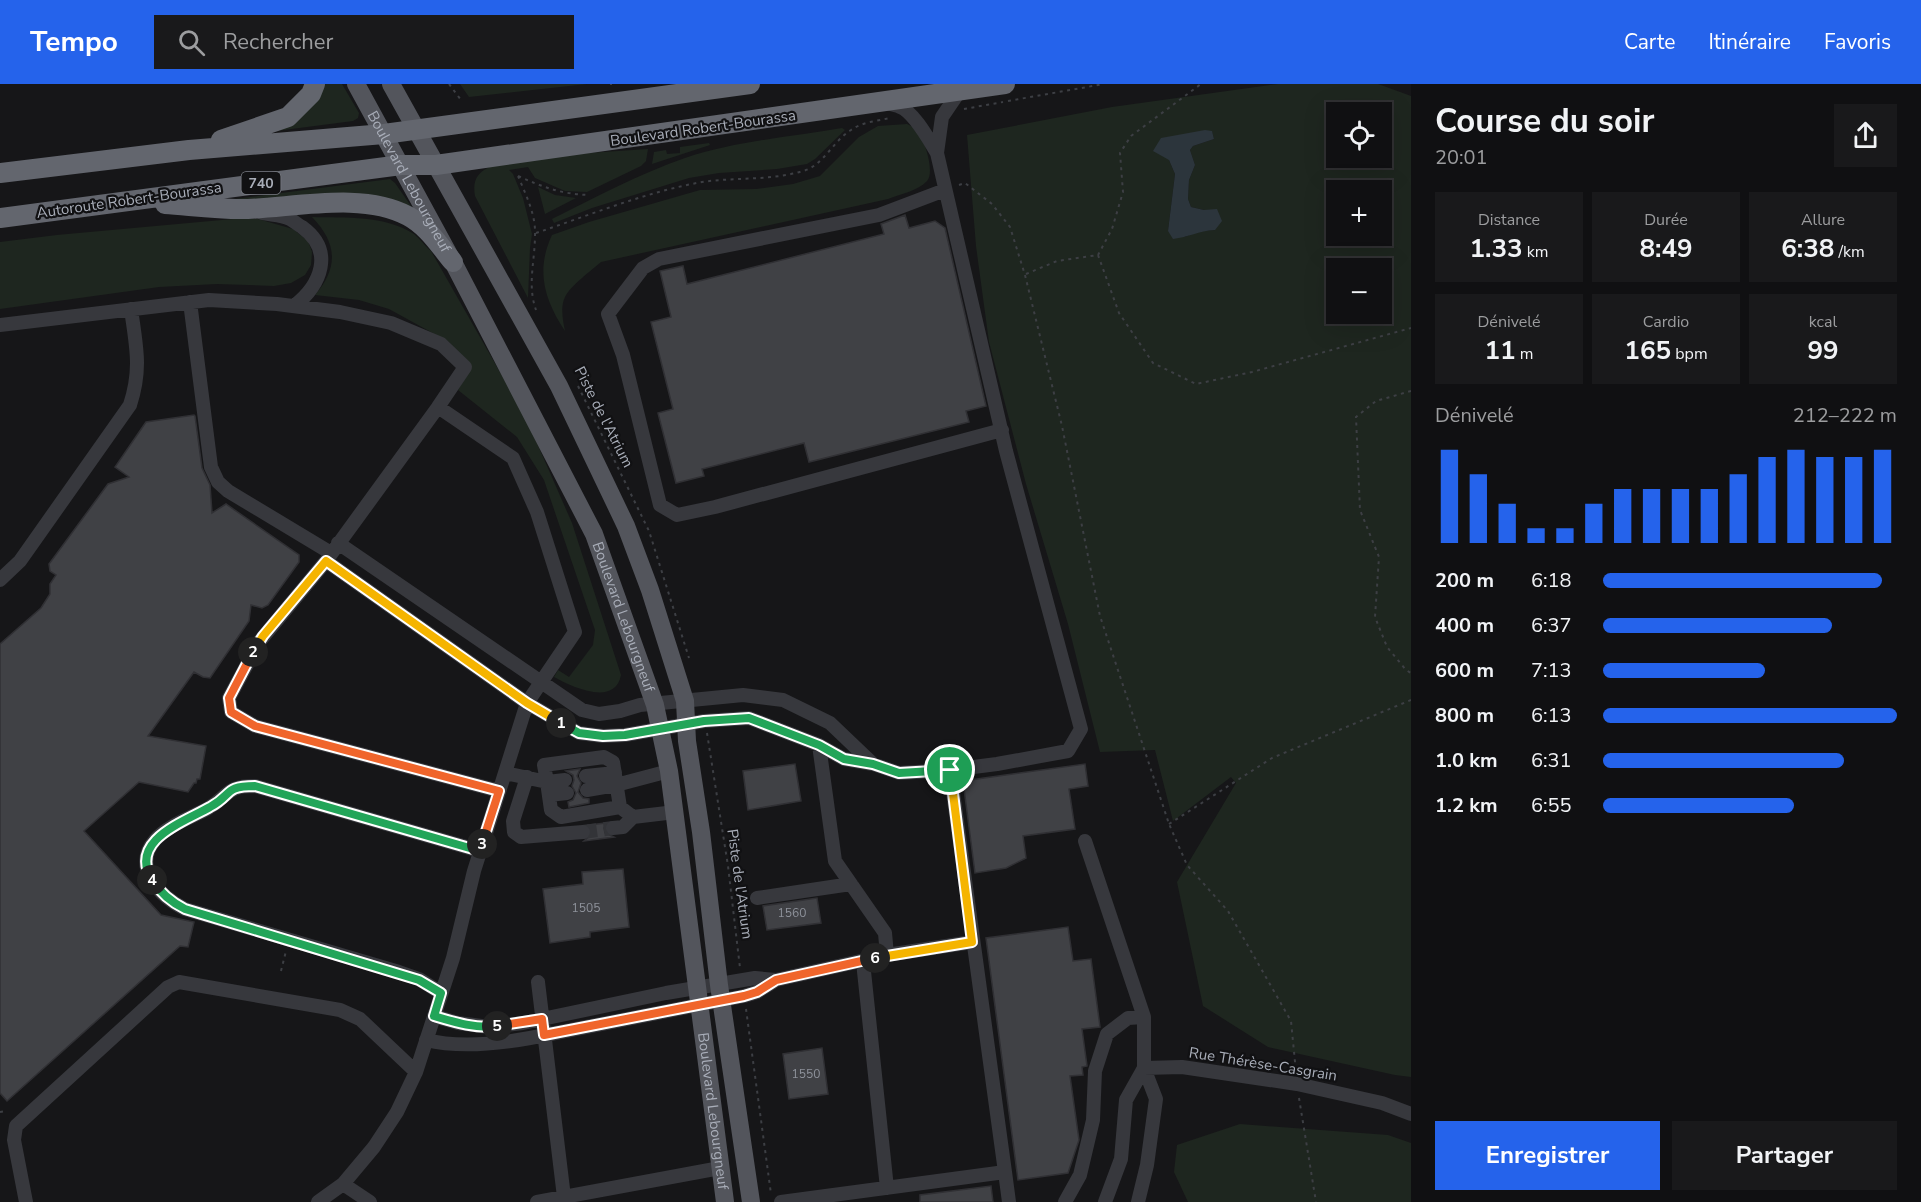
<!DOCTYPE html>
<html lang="fr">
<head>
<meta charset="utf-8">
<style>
	:root { --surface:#101012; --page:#19191b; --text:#f1f3f6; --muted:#9c9d9f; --line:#303032; --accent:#2563eb }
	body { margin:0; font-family:"Nunito Sans",sans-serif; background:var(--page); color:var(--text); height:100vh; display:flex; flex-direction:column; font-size:22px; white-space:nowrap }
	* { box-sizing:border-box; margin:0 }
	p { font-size:20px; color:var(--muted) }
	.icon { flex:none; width:33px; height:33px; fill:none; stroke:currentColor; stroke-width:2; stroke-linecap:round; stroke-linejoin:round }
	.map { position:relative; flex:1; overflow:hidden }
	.panel { display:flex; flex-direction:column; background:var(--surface); width:510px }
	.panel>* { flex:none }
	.buttons { position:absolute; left:1326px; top:18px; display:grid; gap:12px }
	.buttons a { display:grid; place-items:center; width:66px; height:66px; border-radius:0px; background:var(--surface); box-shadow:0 6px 24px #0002,0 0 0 2px var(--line); font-size:30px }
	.pin { position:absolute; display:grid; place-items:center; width:51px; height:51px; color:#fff; margin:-26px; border:3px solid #fff; border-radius:50%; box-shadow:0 2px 6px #0007 }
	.km { position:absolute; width:30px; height:30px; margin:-15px; border-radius:50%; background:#222; color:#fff; font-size:16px; line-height:30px; text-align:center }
	.round { display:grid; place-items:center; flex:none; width:63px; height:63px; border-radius:0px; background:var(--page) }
	.summary { display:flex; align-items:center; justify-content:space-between; height:102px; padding:0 24px }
	h1 { font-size:33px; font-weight:700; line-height:45px }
	.figures { display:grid; grid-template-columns:repeat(3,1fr); gap:9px; height:102px; padding:6px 24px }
	.figures div { display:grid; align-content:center; border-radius:0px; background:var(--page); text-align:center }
	.figures b { font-size:26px; font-weight:700 }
	.figures small { font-size:16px; font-weight:400 }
	.figures p { font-size:16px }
	.chart { height:168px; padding:12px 24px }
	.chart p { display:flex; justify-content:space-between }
	.chart svg { width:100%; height:108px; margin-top:6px; stroke:var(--accent); stroke-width:6 }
	.cta { display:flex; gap:12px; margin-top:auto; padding:12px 24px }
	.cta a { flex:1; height:69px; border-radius:0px; background:var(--accent); color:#fff; font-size:24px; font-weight:700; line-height:69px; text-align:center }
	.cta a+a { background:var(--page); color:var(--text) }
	ul { padding:0 24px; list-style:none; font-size:20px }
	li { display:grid; grid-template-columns:96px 72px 1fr; align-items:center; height:45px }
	li i { height:15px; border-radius:8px; background:var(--accent) }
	header { display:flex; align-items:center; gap:36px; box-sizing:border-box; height:84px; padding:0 30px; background:var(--accent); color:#fff }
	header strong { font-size:28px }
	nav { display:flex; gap:33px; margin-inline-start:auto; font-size:21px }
	.search { width:420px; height:54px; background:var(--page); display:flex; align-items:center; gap:15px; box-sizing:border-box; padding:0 21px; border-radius:0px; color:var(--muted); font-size:22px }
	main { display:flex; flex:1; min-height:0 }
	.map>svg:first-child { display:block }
	.green { fill:#1e261f; fill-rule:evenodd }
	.water { fill:#2c353c }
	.building { fill:#404145; stroke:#303034; stroke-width:1.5 }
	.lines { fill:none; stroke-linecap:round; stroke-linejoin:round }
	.minor-tunnel { stroke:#333438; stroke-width:14; stroke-dasharray:14 7; stroke-linecap:butt }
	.path { stroke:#3d3f44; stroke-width:2; stroke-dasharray:3 4.5; stroke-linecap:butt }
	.minor { stroke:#37383d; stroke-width:14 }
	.major { stroke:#53555c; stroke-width:18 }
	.highway { stroke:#63666e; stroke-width:20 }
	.split-1-casing { stroke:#fff; stroke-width:12 }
	.split-2-casing { stroke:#fff; stroke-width:12 }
	.split-3-casing { stroke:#fff; stroke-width:12 }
	.split-4-casing { stroke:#fff; stroke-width:12 }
	.split-5-casing { stroke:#fff; stroke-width:12 }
	.split-6-casing { stroke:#fff; stroke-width:12 }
	.split-7-casing { stroke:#fff; stroke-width:12 }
	.split-1 { stroke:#22a559; stroke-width:8 }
	.split-2 { stroke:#f5b400; stroke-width:8 }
	.split-3 { stroke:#f0652b; stroke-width:8 }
	.split-4 { stroke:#22a559; stroke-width:8 }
	.split-5 { stroke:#22a559; stroke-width:8 }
	.split-6 { stroke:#f0652b; stroke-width:8 }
	.split-7 { stroke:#f5b400; stroke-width:8 }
	.labels { text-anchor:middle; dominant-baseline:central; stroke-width:4.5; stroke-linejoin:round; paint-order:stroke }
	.number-label { font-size:12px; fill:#8e929b }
	.shield { fill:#111113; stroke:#7b7e86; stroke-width:1.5 }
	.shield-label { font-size:14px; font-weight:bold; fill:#a8adb8 }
	.street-label { font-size:15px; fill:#a8adb8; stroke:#111113 }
</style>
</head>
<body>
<header>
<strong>Tempo</strong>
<div class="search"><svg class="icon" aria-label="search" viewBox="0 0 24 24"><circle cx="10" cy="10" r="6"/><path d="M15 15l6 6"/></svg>Rechercher</div>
<nav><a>Carte</a><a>Itinéraire</a><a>Favoris</a></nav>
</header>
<main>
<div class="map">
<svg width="1411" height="1118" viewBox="0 0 1411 1118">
	<rect width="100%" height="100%" fill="#161618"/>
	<!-- green -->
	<path class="green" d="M324,0H342L359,29L358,34L353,37L276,47L293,39Z
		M460,0H587L469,13Z
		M1278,0H1378L1411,12V993L1395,991L1268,963L1203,922L1177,798L1236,699L1231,693L1173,737L1155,666L1100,668L1068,540L1026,400L989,258L976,162L967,51L1112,23ZM1336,28H1382V74H1336ZM1212,48L1214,55L1193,62L1190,66L1195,81L1189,96L1188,115L1191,123L1204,126L1215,146L1196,147L1185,153L1168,147L1175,90L1169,76ZM1336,106H1382V152H1336ZM1336,184H1382V230H1336Z
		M907,40C911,42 916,44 918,48C925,57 935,88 927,97C918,107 900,110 888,115L601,178C591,187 571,201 565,213C560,223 563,237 565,247C545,217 535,187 552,151L589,138L700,106L756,105L793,100L820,92L859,53L878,42Z
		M842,44L845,46L815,75L807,80L777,85L719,89L689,94L592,124L554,139L552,135C596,113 639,90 685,74C736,57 790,53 842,44Z
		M709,59L710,61L652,80L654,68L666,66L667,70L680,69V63Z
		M648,65L646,77L641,82L587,108L565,107L535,94L528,83L509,86L513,90L523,114L532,150L530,164L528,214L475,112C472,95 478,88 493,81L573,70Z
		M390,95L395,99L416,129L408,130L234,115Z
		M538,103L555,111L576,114L545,130Z
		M312,133C346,134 384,131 414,150C420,155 425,162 431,167L526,334L572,439L621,591C615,623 572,603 554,593L558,586L569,593L593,561L595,546L544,396L517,353L458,306L472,283L449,258L389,225L359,216L315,211C339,183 337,159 312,133Z
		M244,134L258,135L293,145L308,157L312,168L311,181L305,191L291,199L274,202L217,200L159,203L0,225V158L57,151Z
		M1240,1040L1388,1051L1411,1059V1118H1188L1174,1088L1177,1061Z"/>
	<!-- water -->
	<path class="water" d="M1205,46L1212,47L1214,55L1193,62L1190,66L1195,81L1189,96L1188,115L1191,123L1204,126L1217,125L1222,137L1215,146C1198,147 1189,153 1173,155L1168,147L1175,90L1169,76L1153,67L1161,54Z"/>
	<!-- building -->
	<path class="building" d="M905,131L909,144L935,137L945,144L986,322L966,327L969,338L809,378L804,359L702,385L704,392L676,399L658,329L673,325L651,238L671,233L660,187L683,182L687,200L884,150L881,140Z
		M194,331L195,332L202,384L210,401L212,429L226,420L299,471V478L268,521L262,524L251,521L249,537L210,594L203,593L194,588L148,652L206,662L200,695H197L196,699H194L188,708L139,698L84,747L161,831L194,838L188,863L180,862L7,1017L0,1009V560L41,524L50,510V500L56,491L50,487L49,480L108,400L129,393L115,383L146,338Z
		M795,680L801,717L748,726L743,687Z
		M1085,680L1088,702L1069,705L1075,745L1023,752L1026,774L1006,784L975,789L963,697Z
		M580,685L577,692L581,699L578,708L583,714L589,715V719L569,723L568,718L573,716L576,709L572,702L574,696L573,691L566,687Z
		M606,739L604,744L605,749L614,753L584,757L591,751L592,747L588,741Z
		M623,785L629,843L590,848V853L550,859L543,805L583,800L582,788Z
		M817,814L821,839L767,846L763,822Z
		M1068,843L1073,877L1091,875L1100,943L1082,945L1087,982L1082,983L1083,991L1070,992L1079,1056L1068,1089L1018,1096L986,854Z
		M822,964L828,1010L789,1015L783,970Z
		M991,1102L993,1118H920V1111Z"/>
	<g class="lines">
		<!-- minor-tunnel -->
		<path class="minor-tunnel" d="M583,748L613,744"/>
		<!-- path -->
		<path class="path" d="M449,0L461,16
			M610,0H612
			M1008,17L1104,0
			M964,25L1003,18
			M518,92C526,111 536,131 535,151C535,177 527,201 536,226
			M518,92C543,103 560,110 589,111
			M959,101L965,99L992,120L1010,143L1025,191L1062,342L1100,532L1169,740L1187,781L1228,827L1291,937L1296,988
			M536,149C590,131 646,108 702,98C736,93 770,97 803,87C823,82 833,57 851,46C862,38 877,37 890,34
			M1098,171L1119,229L1153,279L1196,300L1252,288L1411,244
			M1026,190L1057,177L1098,171L1112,145L1123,108L1120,69L1131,52L1201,0
			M578,302L649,447L689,574
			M1411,307L1376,317L1356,333L1360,426L1379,473L1375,533L1387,563L1406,586L1411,589
			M707,649L728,782L740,884
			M1169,740L1272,674L1411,616
			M281,887L286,867
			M746,925L771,1110
			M1299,1014L1316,1118
			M0,1028L6,1027"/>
		<!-- minor -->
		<path class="minor" d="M937,69L942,33L959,8
			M945,106L879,131L659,175L643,184L608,230L623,271L660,421L677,431L715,423L1002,346
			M262,129C271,131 282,131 290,135C294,137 298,141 302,143C335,167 321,201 294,222
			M190,218L211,383L218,398L228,407L331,469
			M0,241L209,216L277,220L340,228L391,239L441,260L465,283L438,323L513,374L537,428L575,548L527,619L474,787L453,874L416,988L397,1028L374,1063L343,1100L318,1118
			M438,323L326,477L259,558L229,614L231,628L255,642L499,707
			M338,459L582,626L599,630L620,627L640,621L743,611L783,616L830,639L873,680
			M326,477L527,619L579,649L603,652L625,651L704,637L749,634L819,661L844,675L873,680L899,689L950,686L997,680L1068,667L1081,645L1006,367L937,69C929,56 914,28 900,23C896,21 890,20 886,19
			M0,496L20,477L130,321C142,284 136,262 131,225
			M819,661L835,777L885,849L887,871
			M505,689L547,698L551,726L561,733L620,723L633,733L675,728
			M586,692L615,689
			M527,693L513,737L514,748L521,753L583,748
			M565,696L547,698L544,681L604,673L613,678L620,723
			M587,706L616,701L669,687
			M549,711L567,709
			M613,744L623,743L633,733
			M1085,757L1144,933V984L1156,1015L1147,1081L1138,1118
			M757,814L851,800
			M863,878L887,1104
			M538,898L564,1113
			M441,909L419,895L399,888L185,825C161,813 131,784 155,756C168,741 190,734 207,725C230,712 224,702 255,702L480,767
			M434,932L458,939L489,943L523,939L666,909L755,894L776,896L887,871L972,858
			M426,956C459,964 497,960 530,954L744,912L757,908L776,896
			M1144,984L1182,983L1297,1000L1382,1019L1411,1030
			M1005,1088L1009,1118
			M343,1100L370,1118
			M26,1118L14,1056L16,1042L168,903L179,898L340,926L360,935L416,988
			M537,1118L720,1084
			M781,1118L1005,1088L950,686
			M1065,1118L1080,1091L1093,1036L1095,987L1107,950L1128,934L1144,933
			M1105,1118L1121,1075L1126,1016L1144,984"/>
		<!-- major -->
		<g class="major">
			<path id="s1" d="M356,0L453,178L594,450L655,621L669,687L725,1118"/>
			<path d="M391,0L559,302L626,442L650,506L685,617L687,657L701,748L719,901L751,1118"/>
		</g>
		<!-- highway -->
		<path class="highway" d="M221,56L288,33L311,10L315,0
			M0,89L189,66L384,50L750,0
			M165,120C193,122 221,126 248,125C297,123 364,108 408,132C427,142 439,161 453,178
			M0,134L401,81H436L1005,0"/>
	</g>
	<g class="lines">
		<defs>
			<path id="split-1" d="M561,639L579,649L603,652L625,651L704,637L749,634L819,661L844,675L873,680L899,689L950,686"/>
			<path id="split-2" d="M253,568L263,552L326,477L527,619L561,639"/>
			<path id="split-3" d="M253,568L229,614L231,628L255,642L499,707L482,760"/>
			<path id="split-4" d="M152,796C128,756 184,738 210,723C233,711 223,702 255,702L480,767L482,760"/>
			<path id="split-5" d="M152,796C161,810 171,818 185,825L419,896L441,909L434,932C454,938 476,945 497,942"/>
			<path id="split-6" d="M497,942L542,935L544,951L744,912L757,908L776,896L875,874"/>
			<path id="split-7" d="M875,874L972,858L950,686"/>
		</defs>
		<!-- split-1 casing -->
		<use href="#split-1" class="split-1-casing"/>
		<!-- split-2 casing -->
		<use href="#split-2" class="split-2-casing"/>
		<!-- split-3 casing -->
		<use href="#split-3" class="split-3-casing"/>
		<!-- split-4 casing -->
		<use href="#split-4" class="split-4-casing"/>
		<!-- split-5 casing -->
		<use href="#split-5" class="split-5-casing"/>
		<!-- split-6 casing -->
		<use href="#split-6" class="split-6-casing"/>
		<!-- split-7 casing -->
		<use href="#split-7" class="split-7-casing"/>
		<!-- split-1 -->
		<use href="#split-1" class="split-1"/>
		<!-- split-2 -->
		<use href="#split-2" class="split-2"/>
		<!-- split-3 -->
		<use href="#split-3" class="split-3"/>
		<!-- split-4 -->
		<use href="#split-4" class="split-4"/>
		<!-- split-5 -->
		<use href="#split-5" class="split-5"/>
		<!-- split-6 -->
		<use href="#split-6" class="split-6"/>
		<!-- split-7 -->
		<use href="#split-7" class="split-7"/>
	</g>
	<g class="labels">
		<!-- number labels -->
		<g class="number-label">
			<text x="586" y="824">1505</text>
			<text x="792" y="829">1560</text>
			<text x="806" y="990">1550</text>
		</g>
		<!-- shield labels -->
		<rect class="shield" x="241.5" y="88" width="39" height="22" rx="4.5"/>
		<g class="shield-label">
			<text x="261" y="99">740</text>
		</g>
		<!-- street labels -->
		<g class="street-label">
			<text transform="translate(703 44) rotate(-8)">Boulevard Robert-Bourassa</text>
			<text stroke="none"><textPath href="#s1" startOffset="111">Boulevard Lebourgneuf</textPath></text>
			<text transform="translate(129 116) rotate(-8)">Autoroute Robert-Bourassa</text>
			<text transform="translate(604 333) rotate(63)">Piste de l'Atrium</text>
			<text stroke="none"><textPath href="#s1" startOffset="597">Boulevard Lebourgneuf</textPath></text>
			<text transform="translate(740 800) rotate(82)">Piste de l'Atrium</text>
			<text transform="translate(1263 980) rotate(9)">Rue Thérèse-Casgrain</text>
			<text stroke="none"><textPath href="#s1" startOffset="1101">Boulevard Lebourgneuf</textPath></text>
		</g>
	</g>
</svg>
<div class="buttons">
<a><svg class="icon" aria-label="locate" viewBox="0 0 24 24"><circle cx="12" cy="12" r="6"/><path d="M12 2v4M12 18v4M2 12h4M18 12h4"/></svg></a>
<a>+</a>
<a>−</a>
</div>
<div class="pin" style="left:950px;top:686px;background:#1e9e55"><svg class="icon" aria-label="arrive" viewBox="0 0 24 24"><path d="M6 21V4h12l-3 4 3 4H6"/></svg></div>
<b class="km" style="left:561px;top:639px">1</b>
<b class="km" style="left:253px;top:568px">2</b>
<b class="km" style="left:482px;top:760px">3</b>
<b class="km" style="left:152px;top:796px">4</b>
<b class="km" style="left:497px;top:942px">5</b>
<b class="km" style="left:875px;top:874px">6</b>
</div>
<section class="panel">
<div class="summary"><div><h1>Course du soir</h1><p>20:01</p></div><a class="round"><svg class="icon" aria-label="share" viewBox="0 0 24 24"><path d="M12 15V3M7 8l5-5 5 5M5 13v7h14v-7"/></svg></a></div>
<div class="figures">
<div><p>Distance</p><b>1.33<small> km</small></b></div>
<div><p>Durée</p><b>8:49</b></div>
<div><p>Allure</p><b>6:38<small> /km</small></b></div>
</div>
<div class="figures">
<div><p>Dénivelé</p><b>11<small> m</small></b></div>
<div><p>Cardio</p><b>165<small> bpm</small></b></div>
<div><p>kcal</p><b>99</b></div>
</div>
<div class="chart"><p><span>Dénivelé</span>212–222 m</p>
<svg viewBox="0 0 160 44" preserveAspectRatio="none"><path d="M5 44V6M15 44V16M25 44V28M35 44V38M45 44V38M55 44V28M65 44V22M75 44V22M85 44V22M95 44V22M105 44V16M115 44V9M125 44V6M135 44V9M145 44V9M155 44V6"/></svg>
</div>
<ul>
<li><b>200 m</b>6:18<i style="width:95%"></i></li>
<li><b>400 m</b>6:37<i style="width:78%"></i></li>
<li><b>600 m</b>7:13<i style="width:55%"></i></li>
<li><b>800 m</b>6:13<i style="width:100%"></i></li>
<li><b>1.0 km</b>6:31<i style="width:82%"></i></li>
<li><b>1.2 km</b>6:55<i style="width:65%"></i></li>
</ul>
<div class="cta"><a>Enregistrer</a><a>Partager</a></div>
</section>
</main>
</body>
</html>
